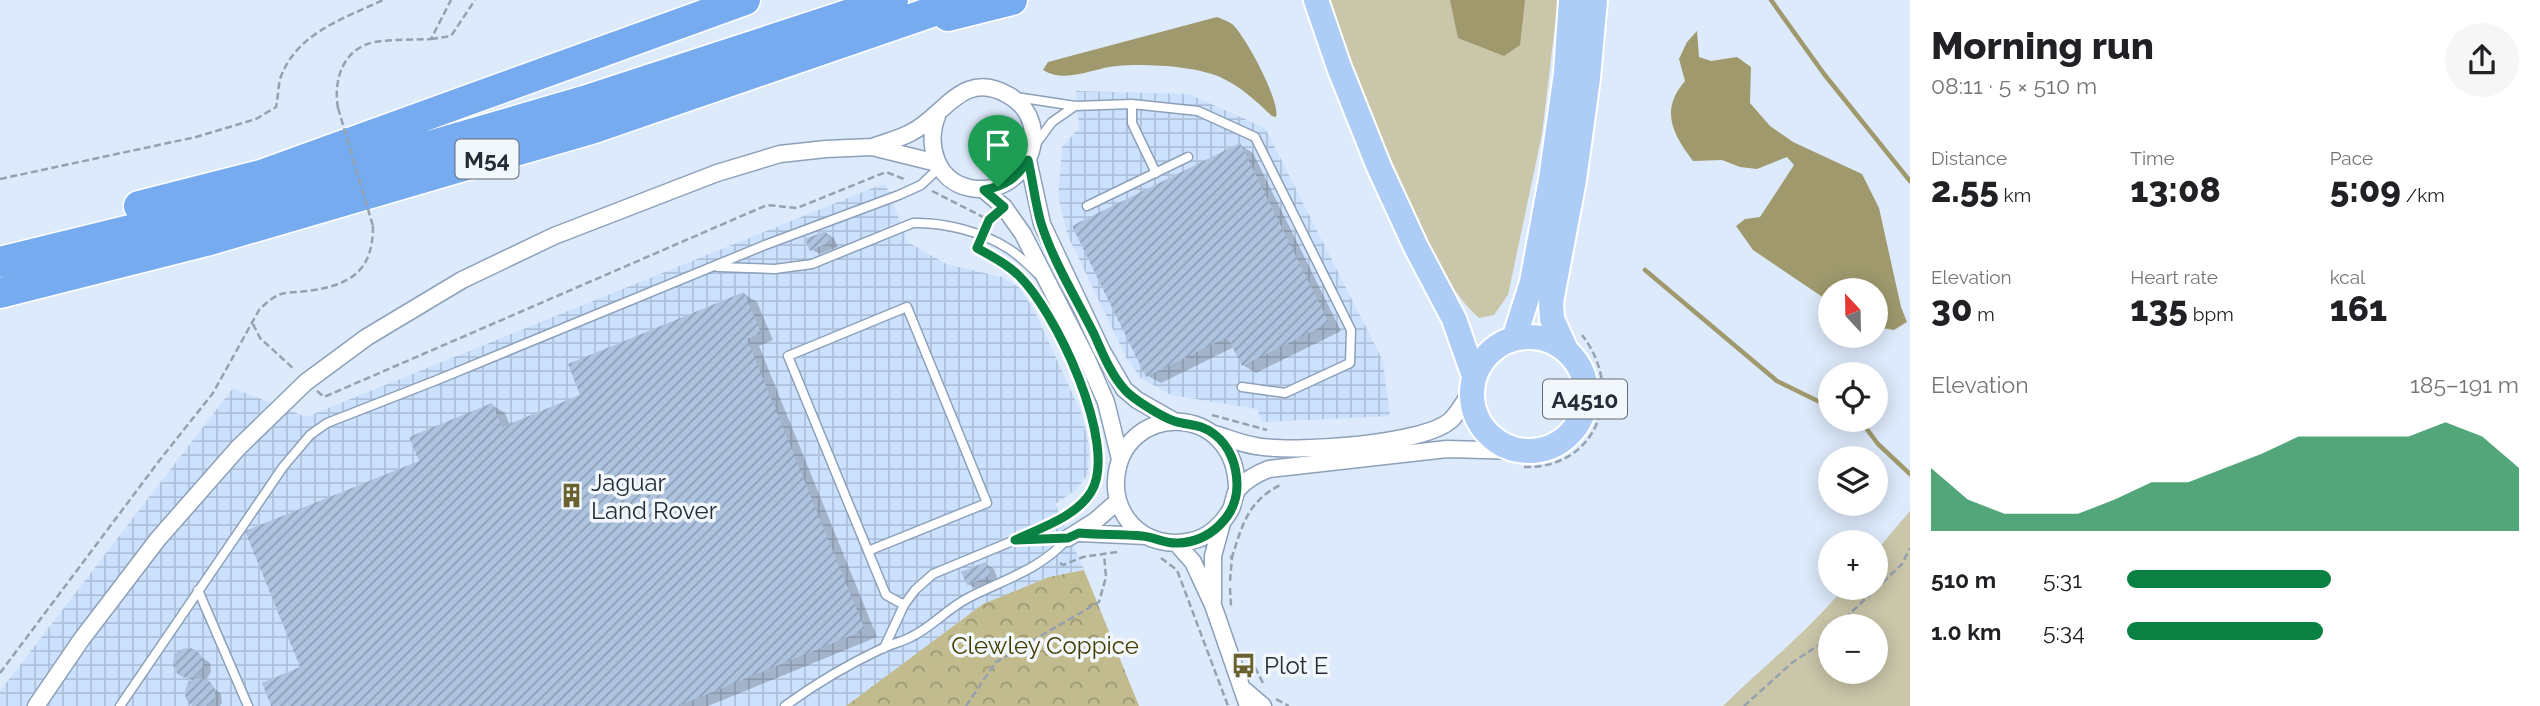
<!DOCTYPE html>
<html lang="en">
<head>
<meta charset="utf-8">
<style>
	:root { --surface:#fff; --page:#f6f6f6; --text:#202124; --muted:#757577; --accent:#0b8043 }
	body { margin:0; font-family:Raleway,sans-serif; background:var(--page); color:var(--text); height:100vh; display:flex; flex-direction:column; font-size:26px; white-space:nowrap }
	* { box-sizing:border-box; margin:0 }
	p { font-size:23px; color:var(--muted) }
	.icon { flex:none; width:38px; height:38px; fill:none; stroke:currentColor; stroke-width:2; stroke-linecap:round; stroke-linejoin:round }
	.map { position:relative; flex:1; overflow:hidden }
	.side { display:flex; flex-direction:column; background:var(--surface); width:630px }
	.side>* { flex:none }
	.needle { width:46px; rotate:338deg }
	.controls { position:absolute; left:1818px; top:278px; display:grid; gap:14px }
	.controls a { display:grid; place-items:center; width:70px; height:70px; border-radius:50%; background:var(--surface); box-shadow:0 4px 18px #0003; font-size:35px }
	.pin { position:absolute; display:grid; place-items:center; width:60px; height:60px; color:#fff; margin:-72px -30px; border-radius:50% 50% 50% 0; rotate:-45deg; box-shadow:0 0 7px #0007 }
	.pin .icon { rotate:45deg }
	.round { display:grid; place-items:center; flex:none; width:74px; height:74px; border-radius:37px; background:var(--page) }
	.overview { display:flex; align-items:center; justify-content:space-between; height:119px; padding:0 21px }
	h1 { font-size:38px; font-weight:800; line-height:52px }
	.figures { display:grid; grid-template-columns:repeat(3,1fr); gap:10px; height:119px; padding:7px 21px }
	.figures div { display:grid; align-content:center }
	.figures b { font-size:35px; font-weight:800 }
	.figures small { font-size:19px; font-weight:400 }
	.figures p { font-size:19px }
	.chart { height:196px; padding:14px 21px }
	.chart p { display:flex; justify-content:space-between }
	.chart svg { width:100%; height:126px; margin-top:7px; fill:var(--accent); opacity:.7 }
	ul { padding:0 21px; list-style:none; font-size:23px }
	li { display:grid; grid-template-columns:112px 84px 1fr; align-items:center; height:52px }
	li i { height:18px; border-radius:9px; background:var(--accent) }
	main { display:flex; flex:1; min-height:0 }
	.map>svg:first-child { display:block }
	.industrial { fill:url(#industrial-grid) }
	.green { fill:#cac6a9; fill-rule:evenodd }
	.forest { fill:url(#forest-crowns) }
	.water { fill:#9f996d }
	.shadow { fill:#0003 }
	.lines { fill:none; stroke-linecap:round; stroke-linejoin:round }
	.stream { stroke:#9f996d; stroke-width:4.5 }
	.building { fill:url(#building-hatch) }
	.lane-casing { stroke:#8ca0ba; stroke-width:11 }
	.street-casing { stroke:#8ca0ba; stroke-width:19 }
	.primary-casing { stroke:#fff; stroke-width:28 }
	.highway-casing { stroke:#fff; stroke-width:33 }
	.path { stroke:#96a1b0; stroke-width:2.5; stroke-dasharray:7 3.5; stroke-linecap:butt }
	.lane { stroke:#fff; stroke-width:8 }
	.street { stroke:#fff; stroke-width:16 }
	.primary { stroke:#adcdf6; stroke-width:24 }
	.highway { stroke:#77abf0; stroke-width:30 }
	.path-bridge { stroke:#96a1b0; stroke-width:2.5; stroke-dasharray:7 3.5; stroke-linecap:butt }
	.route-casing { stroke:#fff; stroke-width:14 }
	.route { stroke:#0b8043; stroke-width:9 }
	.labels { text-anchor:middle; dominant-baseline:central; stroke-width:7; stroke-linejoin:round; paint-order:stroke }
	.shield { fill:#f2f7fc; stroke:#626a73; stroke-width:2 }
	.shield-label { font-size:23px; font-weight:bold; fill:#252d38 }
	.poi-label { font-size:24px; fill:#252d38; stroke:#f2f7fc; text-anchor:start }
	.park-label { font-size:24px; fill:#453e03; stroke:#f2f7fc }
</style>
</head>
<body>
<main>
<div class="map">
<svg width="1910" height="706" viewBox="0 0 1910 706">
	<defs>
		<pattern id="industrial-grid" width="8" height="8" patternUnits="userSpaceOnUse" patternTransform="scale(1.75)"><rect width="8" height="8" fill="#cce1fd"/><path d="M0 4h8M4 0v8" fill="none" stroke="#afc1da"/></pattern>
		<pattern id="forest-crowns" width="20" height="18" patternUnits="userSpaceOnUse" patternTransform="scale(1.75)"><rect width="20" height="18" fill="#c1bb8e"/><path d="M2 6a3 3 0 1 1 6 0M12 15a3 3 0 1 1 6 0" fill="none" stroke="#9d9875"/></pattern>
		<pattern id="building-hatch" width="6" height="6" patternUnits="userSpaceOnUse" patternTransform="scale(1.75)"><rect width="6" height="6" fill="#aec3df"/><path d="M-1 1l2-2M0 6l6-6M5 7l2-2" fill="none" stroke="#8d9fb6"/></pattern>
	</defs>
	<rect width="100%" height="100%" fill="#ddeafb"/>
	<!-- industrial -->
	<path class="industrial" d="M1076,91L1189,94L1265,128L1383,361L1390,416L1262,422L1257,409L1171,395L1141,378L1126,357L1068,236L1058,197L1062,147L1079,128Z
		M885,183L908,242L946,264L1002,277L1021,289L1036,314L1082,415L1089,447L1088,474L1077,489L1055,504L1084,570L1049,577L983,604L846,706H0V691L233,388L306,417Z"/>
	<!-- green -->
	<path class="green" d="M1330,0H1558L1542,134L1508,295L1494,315L1479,318C1454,296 1441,267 1426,238C1386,162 1357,81 1330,0Z
		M1910,511V706H1723C1763,667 1808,631 1844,588H1876V551ZM1830,626H1876V672H1830Z"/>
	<!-- forest -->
	<path class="forest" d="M1084,570L1139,706H846L983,604L1049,577Z"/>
	<!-- water -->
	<path class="water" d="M1450,0H1525L1520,45L1504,56L1458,38Z
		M1217,17C1222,19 1228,21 1232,24C1245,35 1281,102 1276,117L1272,116C1256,101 1240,86 1220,77C1196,66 1143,63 1117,66C1093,68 1066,84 1043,70L1048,62Z
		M1697,31L1699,57L1711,61L1737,57L1751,67L1750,103L1770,126L1793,142L1862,174L1879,208L1901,307L1907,322L1894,330L1876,327V290H1830V302L1753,250L1736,226L1745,219L1760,217L1794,165L1787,157L1757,169L1740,167L1722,160L1693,161C1672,133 1660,110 1685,81L1679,59L1687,42Z"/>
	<!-- shadow -->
	<path class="shadow" d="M1240,145L1253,153L1341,331L1256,373L1243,365L1234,347L1161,383L1148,376Z
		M826,233L834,238L838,247L820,254L811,249Z
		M744,294L757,302L773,340L759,346L877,637L708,706H273L302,668L421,461L492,405L505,413L510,425L583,396Z
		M986,564L994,569L998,580L976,589L968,584Z
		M181,651H193L210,663L211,672L205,681L221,694L222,703L220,706H195L188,701L186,690L194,681L176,670L175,659Z"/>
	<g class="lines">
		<!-- stream -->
		<path class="stream" d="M1771,0L1824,74L1910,181
			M1645,270L1777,381L1830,407
			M1860,420L1878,444L1910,474"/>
	</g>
	<!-- building -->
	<path class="building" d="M1240,143L1329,323L1242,366L1227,337L1146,377L1072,226Z
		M826,231L830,242L810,251L805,239Z
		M744,292L761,333L747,339L865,630L678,706H271L262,683L300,667L245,531L419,461L409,437L492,403L502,427L580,395L568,364Z
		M986,562L991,575L967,585L961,572Z
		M173 663a15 15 0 1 1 30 0a15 15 0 1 1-30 0Z
		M185 693a15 15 0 1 1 30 0a15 15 0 1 1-30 0Z"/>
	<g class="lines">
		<defs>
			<path id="lane" d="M1016,97L1075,106L1132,104L1198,111L1255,137L1351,330L1350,363L1285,393L1242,387
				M1132,104V123L1156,173
				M1035,145L1052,122L1075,106
				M1087,206L1188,157
				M718,267L775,269L812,264L913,223C944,222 983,232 1009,249C1020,256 1030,266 1039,275
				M868,551L987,503L907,307L788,356L886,595L904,605
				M198,590L248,706
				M884,648L904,605L915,590L933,574L1015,540L1068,538
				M120,706L283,467L310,435L327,423L437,380L765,245L899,195L921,185L940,167
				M785,706C815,684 847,665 881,649C891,644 902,642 911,637C932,627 948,608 968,598C1005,579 1040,570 1068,538"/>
			<path id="street" d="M872,147C885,142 900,139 912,132C945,115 963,69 1008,95C1058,123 1027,199 970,188C936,181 926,145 937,116
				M1028,160L1042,224L1102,351L1124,389L1137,400L1174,421
				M984,190L1004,207L1023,234L1087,359L1106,402L1120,459
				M1214,434C1228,438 1242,444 1256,446C1293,453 1423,445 1451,420C1460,411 1466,399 1472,389
				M1237,490C1237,400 1120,401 1116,481C1115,497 1121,513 1132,525C1147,541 1170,546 1191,541C1208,538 1223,524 1231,509C1234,503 1234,494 1238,489C1246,480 1258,473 1269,469L1447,449L1521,451
				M1079,533L1146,536
				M1068,538L1095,521L1118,501
				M1177,544L1193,562L1213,605L1248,706
				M1213,600V556L1222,523
				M1242,688L1263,706
				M36,706L81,640L158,539L238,448L306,382L367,337L462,280L554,236L717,173L780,154L826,149L872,147L937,163"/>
			<path id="primary" d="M1316,0L1339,67L1379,167L1416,247L1454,319L1474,376
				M1472 394a57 57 0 1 1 114 0a57 57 0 1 1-114 0Z
				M1514,339L1532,282L1551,179L1566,73L1571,0
				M1566,350L1552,319L1551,302L1574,180L1588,78L1595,0"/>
			<path id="highway" d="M948,16L1012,0
				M139,206L261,175L745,0
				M0,262L195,214L584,101L893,0
				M0,293L206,241L594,128L966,0"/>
		</defs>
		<!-- lane casing -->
		<use href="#lane" class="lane-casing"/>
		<!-- street casing -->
		<use href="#street" class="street-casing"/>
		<!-- primary casing -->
		<use href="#primary" class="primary-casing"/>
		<!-- highway casing -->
		<use href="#highway" class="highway-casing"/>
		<!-- path -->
		<path class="path" d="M431,39L451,36L475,0
			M338,108C333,80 343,48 375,42C393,39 413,40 431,39L451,0
			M0,179L196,137L256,119L276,107C278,98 278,88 280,79C296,33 343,19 383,0
			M932,191L989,220L986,227
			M978,246L977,248L1018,274L1036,297
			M253,324L260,338L295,370
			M317,391L324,397L767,205L797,208L886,172L904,179
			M1212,415L1267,430
			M1524,467C1599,469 1625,390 1582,335
			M1043,526C1056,520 1071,514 1081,505C1111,478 1096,429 1085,397
			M1230,557H1232C1243,523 1248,501 1282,484
			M1161,558L1177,570L1228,706
			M1060,563L1063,565L1083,557L1117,552
			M1230,581L1232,557
			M1230,588L1231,606
			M1837,626L1902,564L1910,548
			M1250,658L1263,683
			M0,673L159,461L213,393L259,310C265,304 272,297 281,294C289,292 299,292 308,291C351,285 373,271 373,226
			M1276,699L1289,706
			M966,706L996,662L1099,602L1106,577L1104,554
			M1744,706L1793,662L1825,641L1830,634"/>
		<!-- lane -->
		<use href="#lane" class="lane"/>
		<!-- street -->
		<use href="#street" class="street"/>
		<!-- primary -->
		<use href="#primary" class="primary"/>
		<!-- highway -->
		<use href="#highway" class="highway"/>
		<!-- path-bridge -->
		<path class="path-bridge" d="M338,108L373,226"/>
	</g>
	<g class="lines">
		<defs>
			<path id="route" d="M1028,160C1033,181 1035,203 1041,223C1053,261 1076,298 1094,334C1102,352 1111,375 1125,390C1133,399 1162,417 1174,421C1189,426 1200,423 1214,434C1230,446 1237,466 1237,485C1237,517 1209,542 1178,543C1165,544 1155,537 1142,536C1121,534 1100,535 1079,533L1068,538L1015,540C1040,528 1076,517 1091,492C1120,446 1054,307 1017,274C1006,263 991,256 977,248L989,220L1004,207L984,190C1005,186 1017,178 1028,160Z"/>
		</defs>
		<!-- route casing -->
		<use href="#route" class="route-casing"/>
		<!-- route -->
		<use href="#route" class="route"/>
	</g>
	<!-- icons -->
	<defs>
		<symbol id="building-bare" viewBox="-9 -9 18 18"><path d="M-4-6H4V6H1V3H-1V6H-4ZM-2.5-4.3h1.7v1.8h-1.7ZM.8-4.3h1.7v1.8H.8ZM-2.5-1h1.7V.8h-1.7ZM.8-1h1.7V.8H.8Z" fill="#69622e" stroke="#f2f7fc" stroke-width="2.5" paint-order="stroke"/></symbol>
		<symbol id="bus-bare" viewBox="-9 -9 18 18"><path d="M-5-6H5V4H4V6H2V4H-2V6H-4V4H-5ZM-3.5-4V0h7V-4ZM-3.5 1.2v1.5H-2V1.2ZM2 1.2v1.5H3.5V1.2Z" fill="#69622e" stroke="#f2f7fc" stroke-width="2.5" paint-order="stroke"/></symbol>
	</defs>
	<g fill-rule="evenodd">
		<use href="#building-bare" x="554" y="478" width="35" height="35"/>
		<use href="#bus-bare" x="1226" y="648" width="35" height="35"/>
	</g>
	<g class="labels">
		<!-- shield labels -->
		<g class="shield">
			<rect x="455.5" y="139.5" width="63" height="39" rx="5"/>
			<rect x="1543" y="379.5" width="84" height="39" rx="5"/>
		</g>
		<g class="shield-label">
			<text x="487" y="159">M54</text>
			<text x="1585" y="399">A4510</text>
		</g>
		<!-- poi labels -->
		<g class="poi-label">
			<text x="591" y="482">Jaguar<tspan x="591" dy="28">Land Rover</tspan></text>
			<text x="1264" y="665">Plot E</text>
		</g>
		<!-- park labels -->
		<g class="park-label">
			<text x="1045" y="645">Clewley Coppice</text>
		</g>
	</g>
</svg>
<div class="controls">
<a><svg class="needle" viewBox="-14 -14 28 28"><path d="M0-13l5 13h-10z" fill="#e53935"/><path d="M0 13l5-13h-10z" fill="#757577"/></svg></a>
<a><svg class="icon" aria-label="locate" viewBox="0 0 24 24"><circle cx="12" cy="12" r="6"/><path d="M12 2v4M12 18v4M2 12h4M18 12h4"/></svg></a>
<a><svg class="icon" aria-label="layers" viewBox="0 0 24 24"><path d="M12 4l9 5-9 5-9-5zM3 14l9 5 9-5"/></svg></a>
<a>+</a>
<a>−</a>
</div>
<div class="pin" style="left:998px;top:187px;background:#1e9e55"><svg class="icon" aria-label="arrive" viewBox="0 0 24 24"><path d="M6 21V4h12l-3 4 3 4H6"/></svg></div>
</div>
<section class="side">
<div class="overview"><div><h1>Morning run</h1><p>08:11 · 5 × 510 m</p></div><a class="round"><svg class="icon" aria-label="share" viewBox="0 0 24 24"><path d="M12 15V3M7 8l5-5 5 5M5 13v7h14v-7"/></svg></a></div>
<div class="figures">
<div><p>Distance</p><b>2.55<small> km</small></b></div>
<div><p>Time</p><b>13:08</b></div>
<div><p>Pace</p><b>5:09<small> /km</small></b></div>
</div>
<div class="figures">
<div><p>Elevation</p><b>30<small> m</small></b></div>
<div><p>Heart rate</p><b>135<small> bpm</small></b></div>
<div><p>kcal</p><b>161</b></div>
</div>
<div class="chart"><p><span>Elevation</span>185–191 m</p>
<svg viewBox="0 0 160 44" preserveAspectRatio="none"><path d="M0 44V22L10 33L20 38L30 38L40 38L50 33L60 27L70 27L80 22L90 17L100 11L110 11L120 11L130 11L140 6L150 11L160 22V44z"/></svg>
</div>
<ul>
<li><b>510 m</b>5:31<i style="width:52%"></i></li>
<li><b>1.0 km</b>5:34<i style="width:50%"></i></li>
</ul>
</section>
</main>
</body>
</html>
